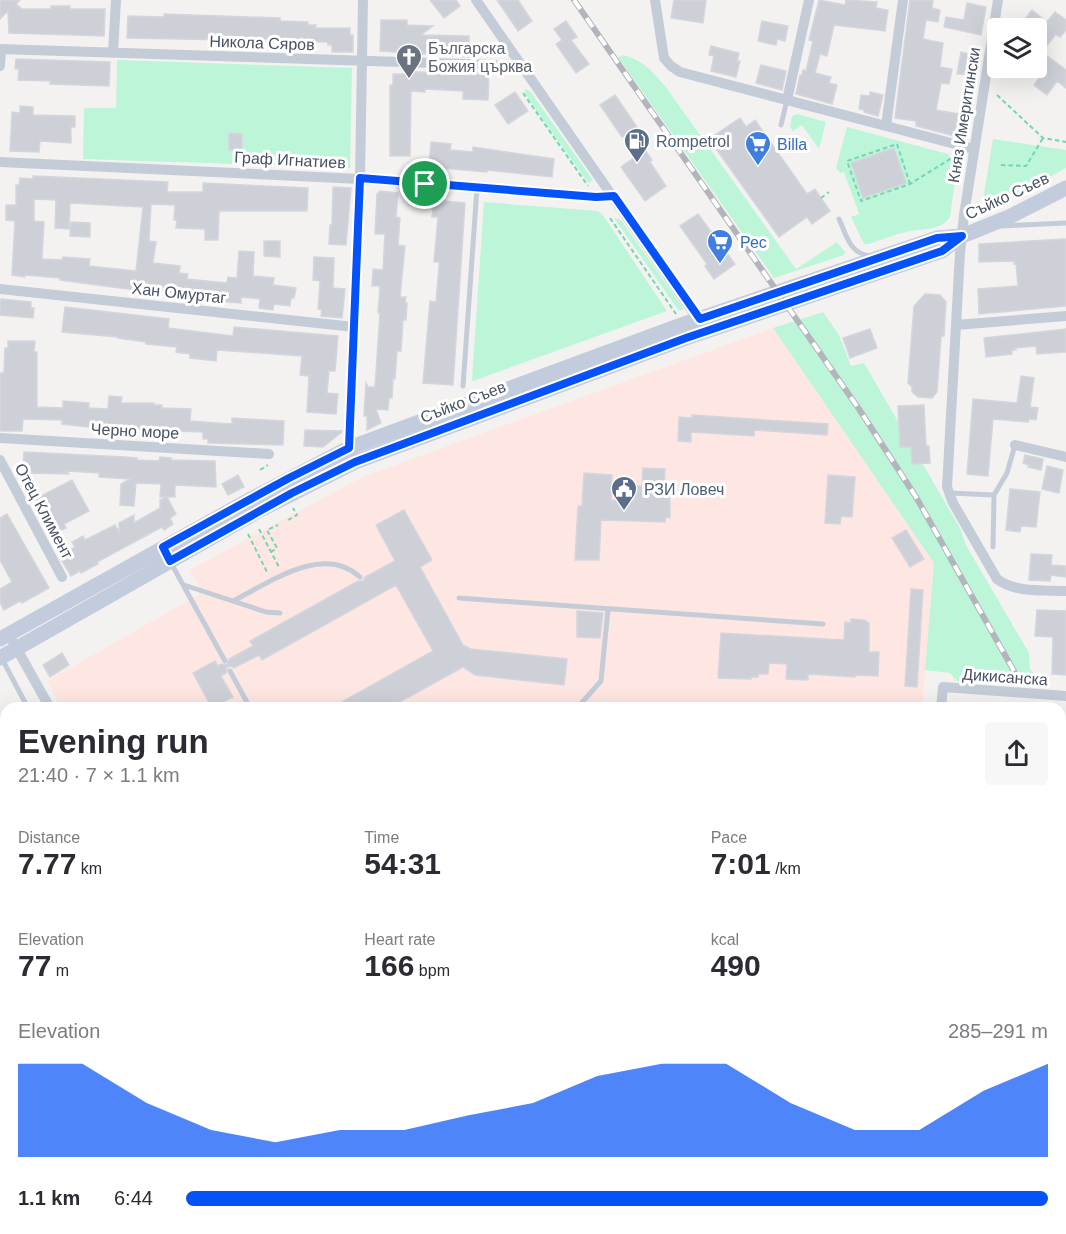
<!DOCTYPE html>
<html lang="en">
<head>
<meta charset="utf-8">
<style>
	:root { --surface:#fff; --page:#f7f7f7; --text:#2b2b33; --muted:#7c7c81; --accent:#0552fa }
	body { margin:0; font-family:Arial,sans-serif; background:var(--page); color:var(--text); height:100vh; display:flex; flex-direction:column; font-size:22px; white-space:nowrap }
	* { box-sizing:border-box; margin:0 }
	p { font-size:20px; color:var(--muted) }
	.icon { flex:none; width:33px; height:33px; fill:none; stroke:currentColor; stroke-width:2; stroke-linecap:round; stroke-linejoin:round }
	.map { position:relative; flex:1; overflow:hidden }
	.sheet { position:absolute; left:0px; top:702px; width:1066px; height:532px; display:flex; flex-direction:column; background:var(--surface); border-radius:18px 18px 0 0; box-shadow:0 6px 24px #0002 }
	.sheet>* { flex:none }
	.buttons { position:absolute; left:987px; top:18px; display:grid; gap:12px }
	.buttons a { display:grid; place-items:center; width:60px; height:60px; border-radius:6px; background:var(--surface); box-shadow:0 6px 24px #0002; font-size:30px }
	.pin { position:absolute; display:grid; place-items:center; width:51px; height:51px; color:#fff; margin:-26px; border:3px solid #fff; border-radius:50%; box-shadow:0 2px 6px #0007 }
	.round { display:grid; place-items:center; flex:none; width:63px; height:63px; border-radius:6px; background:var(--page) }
	.summary { display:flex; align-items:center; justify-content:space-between; height:102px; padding:0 18px }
	h1 { font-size:33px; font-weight:700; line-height:45px }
	.stats { display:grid; grid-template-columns:repeat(3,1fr); gap:9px; height:102px; padding:6px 18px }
	.stats div { display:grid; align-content:center }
	.stats b { font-size:30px; font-weight:700 }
	.stats small { font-size:16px; font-weight:400 }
	.stats p { font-size:16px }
	.chart { height:168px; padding:12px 18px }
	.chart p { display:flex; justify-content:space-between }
	.chart svg { width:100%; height:108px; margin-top:6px; fill:var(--accent); opacity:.7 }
	ul { padding:0 18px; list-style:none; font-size:20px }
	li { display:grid; grid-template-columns:96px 72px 1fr; align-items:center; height:45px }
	li i { height:15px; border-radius:8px; background:var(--accent) }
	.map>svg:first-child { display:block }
	.medical { fill:#fee7e2 }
	.green { fill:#bdf5d9 }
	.building { fill:#cdd0d7; stroke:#d5d6dd; stroke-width:1.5; fill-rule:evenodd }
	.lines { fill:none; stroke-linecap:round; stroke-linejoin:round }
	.path { stroke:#70d7b1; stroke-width:2; stroke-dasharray:4.5 3; stroke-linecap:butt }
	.lane { stroke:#c4ccd7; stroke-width:5 }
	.street { stroke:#c4ccd7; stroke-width:10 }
	.secondary { stroke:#c2ccdc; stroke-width:15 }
	.rail-casing { stroke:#b3b5bc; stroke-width:6 }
	.rail { stroke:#fff; stroke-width:4; stroke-dasharray:11; stroke-linecap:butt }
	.route-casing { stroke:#fff; stroke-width:12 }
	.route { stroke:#0552fa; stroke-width:8 }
	.labels { text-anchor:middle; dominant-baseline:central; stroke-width:6; stroke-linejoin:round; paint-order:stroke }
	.street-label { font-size:16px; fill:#475262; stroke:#fff }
	.worship-label { font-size:16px; fill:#5b616d; stroke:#fff; text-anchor:start }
	.service-label { font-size:16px; fill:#4e5e75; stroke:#fff; text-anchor:start }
	.shop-label { font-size:16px; fill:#366cbe; stroke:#fff; text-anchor:start }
</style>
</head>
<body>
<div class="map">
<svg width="1066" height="1234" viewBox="0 0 1066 1234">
	<rect width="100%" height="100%" fill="#f4f2f1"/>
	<!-- medical -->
	<path class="medical" d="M773,328L934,563L922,708H61L47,681L202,593L190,570L362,477Z"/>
	<!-- green -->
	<path class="green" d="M623,55C643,60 652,71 665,86L796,269L837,242L845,252L844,255L774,278L618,57Z
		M117,60L352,68L350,168L83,159L84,108H116Z
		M525,89L530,91L593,180L588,183L525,94Z
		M797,114L826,122L819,149L802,125L793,131L790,127L792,116Z
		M847,127L948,154L957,166L950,217C940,232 921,228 906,232C893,235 881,240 869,244H864L851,217L859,214L844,172L840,173L836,168Z
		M993,139L1066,150V168L988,211L982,206Z
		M484,202L598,211L603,215L667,311L473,381L472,379Z
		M614,218L621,220L684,309L679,311Z
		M823,312L839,335L851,366L864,363L960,528L966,545L1029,653L1030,669L1037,678V682L1028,687L957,681L950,673L925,670L934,563L773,328Z
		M1061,1054L1066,1055V1234H326L318,1229L1060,1228Z"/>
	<!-- building -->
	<path class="building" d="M0,0H20L16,4L22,9H51V6H70V9H105L104,36L9,33L8,11L0,19Z
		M430,0H456L460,6L444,18Z
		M497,0H518L532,21L518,31Z
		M674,0H706L703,23L671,18Z
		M819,0L845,5L846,0L877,2L876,8L888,10L885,31L834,25L827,56L820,54L815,73L831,77L829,83L837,85L832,104L796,94L800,75H802L803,70L806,71L813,41L809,40Z
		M910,0H933L932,8L940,10L938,22L926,20L923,39L943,43L940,67L952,69L949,84L941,83L936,110L964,115V120L967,121L965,134L960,133L959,137L916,126V121L895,118Z
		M967,3L986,7L981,35L944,27L946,17L964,20Z
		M1032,10L1047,22L1055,12L1066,20V30L1060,37L1056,34L1042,52L1066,70V88L1057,81L1047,95L1034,85L1041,75L1036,72V28H1018Z
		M164,14L280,18V21L308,22V25H316L315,28H350V35H353V52H332V45H328V42L127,38L128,16L164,17Z
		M381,20H407V25L433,26L421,35L469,36V57L380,51Z
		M566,21L577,37L571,40L589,64L576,73L556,44L562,40L554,29Z
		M762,21L788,26L785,41L777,39L776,45L758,41Z
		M711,46L739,53L737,61H740L736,77L711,71L714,56L709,55Z
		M961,52L976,56L973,74H957Z
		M16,59L110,62L109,86L50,84V81L18,80L19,69H15Z
		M761,65L786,71L782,90L756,83Z
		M434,71L489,73L488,100L463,99V91L425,89V92L411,91L410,156H390V85H393V74H406V72H434Z
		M515,92L528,111L508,124L495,105Z
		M870,92L883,95L878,116L864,112V110L859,109L861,95L870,96Z
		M615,95L637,127L622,137L600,105Z
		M20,106L33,107V115L75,116V127H71V143L40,141L39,152L10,151L12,112L20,113Z
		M740,118L746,127L755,120L807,194L815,189L830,211L812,224L807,217L779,237L709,139Z
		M229,133L242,134V150H229Z
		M431,142L451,144L450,150L473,152V147L554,159L552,177L487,170V172L429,167Z
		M894,148L906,183L863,198L851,163Z
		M645,150L652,160L650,162L666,186L645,201L621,167Z
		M33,176L168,182L167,192H203V183L308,188L307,211H219L218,240H205V229L176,228L177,220H174L175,205L151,204L149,241L156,242L153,263L180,266L179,273L188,274L187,279L227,283L228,277L237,278L239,251L254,252L253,276L274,278L273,285L296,288L294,298H291L290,306L274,304L273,310L259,308L260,299L241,297V303L216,301L198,299L199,295L135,290L60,280V278L25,275V277L12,275L15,221L6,220V205H16V185H19L20,178L33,179ZM34,199L56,200L55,228L69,229L70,203L143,207L136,271L89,266L90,259L63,257L62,260L42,259L44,222L34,221Z
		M333,187L351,188L346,245L329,244L330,225H332Z
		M380,191L398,193L396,217L400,218L398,245L405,246L400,297H406L405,303H407L406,320H403L401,351H397L395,379H393L392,398H389L388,410L376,409L381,423L367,430V416H364L366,383L368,387H375L380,313H378L380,286H372L373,269L383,270L385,234H375L377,194Z
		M434,200L465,203L453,385L423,383L430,301L436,302L439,267V262H434L438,217H432Z
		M698,214L735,264L714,279L705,266L707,264L680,226Z
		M71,222L90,223V237L70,236Z
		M1066,239V306L979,314L978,289L1018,286L1016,263L1014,264V261L979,262V244Z
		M264,241H280V257L264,256Z
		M314,257L334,258L333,288L345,289L342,318L321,316L322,310L318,309L320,281L313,280Z
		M925,294L940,295L946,302L944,336H941L937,392L932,398L918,397L912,392V387L908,383L914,306Z
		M1,299L31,302V308H34L33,318L0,315Z
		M65,307L169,319L168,328L233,336L234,327L338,336L335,371H329L327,393L338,394L336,414L307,412L309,376L300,375L302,356L217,350L216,361L190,358V354L176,352L177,347L146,344V342L118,338V337L62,332Z
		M870,329L877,348L850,358L843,338Z
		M1066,329V352L1037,354L1036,346L1015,348L1016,350H1012V354L986,357L984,338Z
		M8,341H35L34,352H37V407L63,408V401L89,403V408L108,409L109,396L122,397L121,403H154V405H162V408L191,409L190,421L232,424V418L284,421L283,445L208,443V439H203V432L97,428L62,424V420L23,419L22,431H0V373H4L5,348H8Z
		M1021,376L1034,378L1030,407L1038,408L1036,420L1029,419L1028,422L993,419L988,476L967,474L973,399L1017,403Z
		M924,405L926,446H929L930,463L912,464L911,447H900L898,406Z
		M692,415L828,424L827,435L755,430L754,436L691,432V442L678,441L679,417L692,418Z
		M305,430L342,431V432L323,447L304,446Z
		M24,452L126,457L137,458V460L159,461L160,457L171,458V460L215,461L216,487L175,485V497H167L176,514L170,518L173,524L164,530L162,527L97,562L98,564L81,573L80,571L71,576L59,556L75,547L72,542L83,536L85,540L115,525L119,532V523L134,515V523L160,508V500L166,497H160L161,484L136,483L134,506L120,505L121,484L130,479L99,477V473L67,471L69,474L27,473L28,466H23Z
		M1025,455L1043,459L1041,470L1028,467L1029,465L1023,463Z
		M1047,466L1063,470L1059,493L1042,489Z
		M643,468L665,469L664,491L670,492V518L666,517L665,522L601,520L599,560H575L578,506H582L584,473L612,475L611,500L634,501L635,486H642Z
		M238,475L244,487L228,495L222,484Z
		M828,475L855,477L852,517L841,516L840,524L825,523Z
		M72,480L89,511L64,524L66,528L58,532L49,516L41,520L31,501Z
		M1010,489L1040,492L1036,527L1021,526L1020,532L1006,530Z
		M404,510L432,560L420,567L463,645L471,649L567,659L564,685L475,675L463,667L389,708H331L433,651L396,585L262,660L259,655L234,668L231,666L227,667L226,673L221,676L233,697L212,708L193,673L215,661L218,666L221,664L227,665L229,659L253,646L250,641L358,581H363L365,577L395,561L376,525Z
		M7,514L49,588L22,603L20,601L4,610L0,602V589L12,582L0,560V518Z
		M906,530L924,559L910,567L892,538Z
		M1031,554L1052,555L1051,565L1066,566V577L1051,575L1050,581L1029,580Z
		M911,589L923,590L917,687L905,686Z
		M1037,610L1066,611V675L1052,674L1053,637L1035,636Z
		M577,611L603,613L600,638L577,637Z
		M851,619L864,620L869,623V652H879L878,676L855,675V677L808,674V680L786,679L787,664L769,663L768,674H758V677H751V679L718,678L721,633L844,640L845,622L851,623Z
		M62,653L69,665L50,677L43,665Z"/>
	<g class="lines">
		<!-- path -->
		<path class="path" d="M523,93L588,186
			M997,95L1043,138L1066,142
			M1001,165L1026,166L1043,138
			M910,184L897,144L847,161L861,201L910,184L955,156
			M821,198L829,192
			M610,218L676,314
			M260,470L268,465
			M288,520L297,515L293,508
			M259,529L280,569
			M248,534L267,572
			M271,552L277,548L267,530L278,525
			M1060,1172L1066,1196
			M0,1198L6,1203
			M50,1228L57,1234
			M447,1234L448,1228
			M1063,1234L1066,1232"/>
		<!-- lane -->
		<path class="lane" d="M781,125L787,100
			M839,219C847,236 849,253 870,256
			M1000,226L1066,223
			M463,386L477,188
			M950,493L994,495
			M993,547L994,495L1007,473L1015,445
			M171,563L225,661
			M184,585L266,612L280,613
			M459,598L823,624
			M233,601C269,583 323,543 360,577
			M2,659L28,708
			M230,671L248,704L241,708
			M577,708L601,681L608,609
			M0,797L6,794
			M0,901L6,900
			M0,947H6"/>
		<!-- street -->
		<path class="street" d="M476,0L702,325
			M655,0L664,58L671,66L680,72L974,149
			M998,0L964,215L960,253L947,487L953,503L997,579C1015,593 1043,590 1066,591
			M0,49L522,66
			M113,53L116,0
			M0,66L1,50
			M787,100L809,0
			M886,126L903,0
			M0,162L360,179L596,197H614
			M0,289L354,327
			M956,325L1066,316
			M0,438L269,454
			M1015,445L1066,457
			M351,452L349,448L360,179L363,0
			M0,460L62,577
			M13,642L50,708
			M941,708L943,687L1066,696
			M1060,835L1066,799
			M1060,965H1066"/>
		<!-- secondary -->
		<path class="secondary" d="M0,639L249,500L349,448L681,325L937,238L962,236L1009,217L1066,188
			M0,658L260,510L355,462L686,338L942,251L962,236
			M0,1086L6,1088
			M0,1103L6,1105
			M287,1228L295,1234"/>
		<defs>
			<path id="rail" d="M574,0L859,409L916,497L1014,671"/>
		</defs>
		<!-- rail casing -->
		<use href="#rail" class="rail-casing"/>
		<!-- rail -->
		<use href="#rail" class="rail"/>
	</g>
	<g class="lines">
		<defs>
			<path id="route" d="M360,178L596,197L614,196L700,319L937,238L962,236L942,251L686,338L355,462L292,493L170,561L163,547L289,478L349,448Z"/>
		</defs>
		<!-- route casing -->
		<use href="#route" class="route-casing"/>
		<!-- route -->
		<use href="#route" class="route"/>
	</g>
	<!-- icons -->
	<defs>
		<symbol id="church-pin" viewBox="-11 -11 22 30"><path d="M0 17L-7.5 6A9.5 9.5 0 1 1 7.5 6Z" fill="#6b7280" stroke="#fff"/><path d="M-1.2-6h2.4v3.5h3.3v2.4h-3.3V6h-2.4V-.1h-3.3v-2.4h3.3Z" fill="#fff"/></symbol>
		<symbol id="fuel-pin" viewBox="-11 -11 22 30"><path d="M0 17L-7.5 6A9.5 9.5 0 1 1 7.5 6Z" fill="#5c6f8a" stroke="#fff"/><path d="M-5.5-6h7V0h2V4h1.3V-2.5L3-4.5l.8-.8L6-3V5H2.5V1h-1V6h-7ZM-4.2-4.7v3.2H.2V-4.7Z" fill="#fff"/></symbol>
		<symbol id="supermarket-pin" viewBox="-11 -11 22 30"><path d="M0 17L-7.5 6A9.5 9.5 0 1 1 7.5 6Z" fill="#3f7fe0" stroke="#fff"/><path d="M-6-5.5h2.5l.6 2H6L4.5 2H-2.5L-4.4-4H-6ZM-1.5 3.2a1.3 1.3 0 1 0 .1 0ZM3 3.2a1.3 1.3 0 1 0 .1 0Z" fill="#fff"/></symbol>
		<symbol id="civic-pin" viewBox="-11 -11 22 30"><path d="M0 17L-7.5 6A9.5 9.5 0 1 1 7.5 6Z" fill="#5c6f8a" stroke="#fff"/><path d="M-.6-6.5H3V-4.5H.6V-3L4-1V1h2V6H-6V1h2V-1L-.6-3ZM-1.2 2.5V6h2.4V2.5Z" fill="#fff"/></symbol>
	</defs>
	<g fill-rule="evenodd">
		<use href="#church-pin" x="394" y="42" width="30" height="40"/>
		<use href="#fuel-pin" x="622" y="126" width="30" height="40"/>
		<use href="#supermarket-pin" x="743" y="129" width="30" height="40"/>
		<use href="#supermarket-pin" x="705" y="227" width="30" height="40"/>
		<use href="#civic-pin" x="609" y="474" width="30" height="40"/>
	</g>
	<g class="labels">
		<!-- street labels -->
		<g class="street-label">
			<text transform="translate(262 43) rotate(2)">Никола Сяров</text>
			<text transform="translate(964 115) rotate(-81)">Княз Имеритински</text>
			<text transform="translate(290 160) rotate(3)">Граф Игнатиев</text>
			<text transform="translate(1007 196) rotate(-25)">Съйко Съев</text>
			<text transform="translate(179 293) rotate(6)">Хан Омуртаг</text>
			<text transform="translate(463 402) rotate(-21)">Съйко Съев</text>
			<text transform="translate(135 431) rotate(3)">Черно море</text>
			<text transform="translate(44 511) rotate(62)">Отец Климент</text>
			<text transform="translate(1005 677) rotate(4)">Дикисанска</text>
		</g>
		<!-- worship labels -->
		<g class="worship-label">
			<text x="428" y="48">Българска<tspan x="428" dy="18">Божия църква</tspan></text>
		</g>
		<!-- service labels -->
		<g class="service-label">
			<text x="656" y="141">Rompetrol</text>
			<text x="644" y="489">РЗИ Ловеч</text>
		</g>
		<!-- shop labels -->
		<g class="shop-label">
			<text x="777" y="144">Billa</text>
			<text x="740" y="242">Рес</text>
		</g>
	</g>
</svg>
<div class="buttons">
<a><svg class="icon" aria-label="layers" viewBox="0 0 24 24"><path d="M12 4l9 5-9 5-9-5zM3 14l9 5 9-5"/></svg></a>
</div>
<div class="pin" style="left:425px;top:184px;background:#1e9e55"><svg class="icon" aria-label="arrive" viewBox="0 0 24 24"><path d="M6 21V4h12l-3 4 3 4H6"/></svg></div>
<section class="sheet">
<div class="summary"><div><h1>Evening run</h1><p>21:40 · 7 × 1.1 km</p></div><a class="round"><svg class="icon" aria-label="share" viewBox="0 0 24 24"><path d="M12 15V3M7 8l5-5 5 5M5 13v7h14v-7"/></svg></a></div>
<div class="stats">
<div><p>Distance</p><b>7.77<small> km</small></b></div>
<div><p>Time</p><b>54:31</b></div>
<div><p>Pace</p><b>7:01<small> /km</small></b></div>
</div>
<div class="stats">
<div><p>Elevation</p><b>77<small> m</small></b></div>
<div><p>Heart rate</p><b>166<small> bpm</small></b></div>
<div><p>kcal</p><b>490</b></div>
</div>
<div class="chart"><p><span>Elevation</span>285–291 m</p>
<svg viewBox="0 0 160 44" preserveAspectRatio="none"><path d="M0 44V6L10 6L20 22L30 33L40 38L50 33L60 33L70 27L80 22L90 11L100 6L110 6L120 22L130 33L140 33L150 17L160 6V44z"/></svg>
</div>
<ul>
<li><b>1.1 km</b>6:44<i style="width:100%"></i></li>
</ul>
</section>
</div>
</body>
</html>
